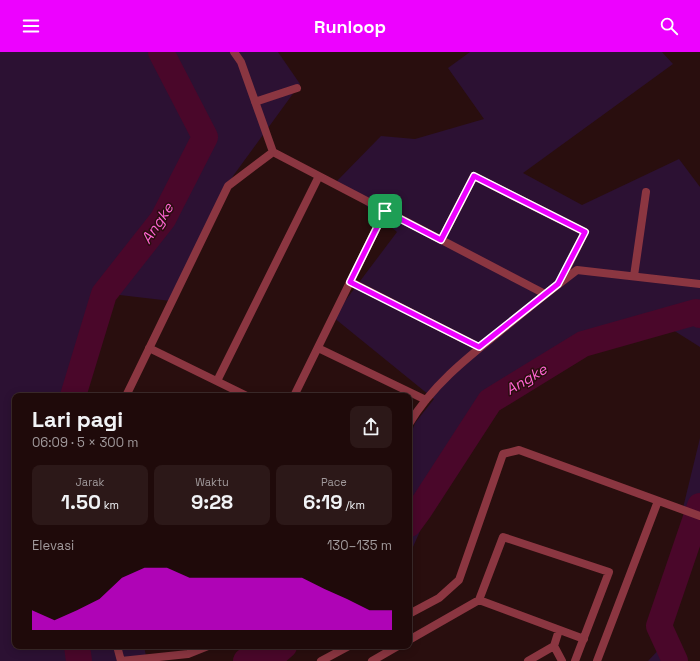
<!DOCTYPE html>
<html lang="id">
<head>
<meta charset="utf-8">
<style>
	:root { --surface:#1f0a0a; --page:#2c1818; --text:#f1f3f6; --muted:#a19a9c; --line:#3c2b2b; --accent:#ed02ff }
	body { margin:0; font-family:"Space Grotesk",sans-serif; background:var(--page); color:var(--text); height:100vh; display:flex; flex-direction:column; font-size:15px; white-space:nowrap }
	* { box-sizing:border-box; margin:0 }
	p { font-size:13px; color:var(--muted) }
	.icon { flex:none; width:22px; height:22px; fill:none; stroke:currentColor; stroke-width:2; stroke-linecap:round; stroke-linejoin:round }
	.map { position:relative; flex:1; overflow:hidden }
	.drawer { position:absolute; left:12px; top:341px; width:400px; height:256px; display:flex; flex-direction:column; background:var(--surface); border-radius:8px; box-shadow:0 2px 10px #0003,0 0 0 1px var(--line) }
	.drawer>* { flex:none }
	.pin { position:absolute; display:grid; place-items:center; width:34px; height:34px; color:#fff; margin:-17px; border-radius:8px; box-shadow:0 2px 6px #0006 }
	.round { display:grid; place-items:center; flex:none; width:42px; height:42px; border-radius:8px; background:var(--page) }
	.headline { display:flex; align-items:center; justify-content:space-between; height:68px; padding:0 20px }
	h1 { font-size:22px; font-weight:800; line-height:30px }
	.stats { display:grid; grid-template-columns:repeat(3,1fr); gap:6px; height:68px; padding:4px 20px }
	.stats div { display:grid; align-content:center; border-radius:8px; background:var(--page); text-align:center }
	.stats b { font-size:20px; font-weight:800 }
	.stats small { font-size:11px; font-weight:400 }
	.stats p { font-size:11px }
	.chart { height:112px; padding:8px 20px }
	.chart p { display:flex; justify-content:space-between }
	.chart svg { width:100%; height:72px; margin-top:4px; fill:var(--accent); opacity:.7 }
	header { display:flex; justify-content:space-between; align-items:center; height:52px; padding:0 20px; background:var(--accent); color:#fff; font-size:18px; font-weight:800 }
	.map>svg:first-child { display:block }
	.green { fill:#2c1133 }
	.lines { fill:none; stroke-linecap:round; stroke-linejoin:round }
	.river { stroke:#4a072a; stroke-width:26 }
	.minor { stroke:#8b3641; stroke-width:8 }
	.route-casing { stroke:#fff; stroke-width:8 }
	.route { stroke:#ed02ff; stroke-width:5 }
	.labels { text-anchor:middle; dominant-baseline:central; stroke-width:3; stroke-linejoin:round; paint-order:stroke }
	.water-label { font-size:15px; font-style:italic; fill:#ff64d2; stroke:#290e0e }
</style>
</head>
<body>
<header><svg class="icon" aria-label="menu" viewBox="0 0 24 24"><path d="M4 6h16M4 12h16M4 18h16"/></svg>Runloop<svg class="icon" aria-label="search" viewBox="0 0 24 24"><circle cx="10" cy="10" r="6"/><path d="M15 15l6 6"/></svg></header>
<div class="map">
<svg width="700" height="609" viewBox="0 0 700 609">
	<rect width="100%" height="100%" fill="#290e0e"/>
	<!-- green -->
	<path class="green" d="M0,0H278L300,32L233,124L171,249L94,240L66,344H15V594H144L147,609H0Z
		M470,0H662L673,12L523,121L582,153L679,107L700,135V295L673,278L558,307L458,393L409,504V387L415,371L434,347L333,265L397,180L337,129L381,84L415,87L484,67L448,16Z
		M700,386V464L682,460Z
		M667,589L687,609H648Z"/>
	<g class="lines">
		<!-- river -->
		<path class="river" d="M73,344L104,242L163,167L205,85L161,0
			M409,472L420,457L490,349L583,292L696,260L700,263
			M77,594L79,609
			M246,609L277,600L284,594
			M675,609L659,574L700,454"/>
		<!-- minor -->
		<path class="minor" d="M255,50L297,36
			M273,100L545,242
			M441,188L474,124L585,180L560,230
			M634,224L646,140
			M351,230L479,295
			M149,296L247,344
			M318,296L426,348
			M217,329L319,124
			M126,344L228,134L273,100L241,10L234,0
			M294,344L385,159
			M409,372C432,333 468,305 503,277C527,257 552,237 577,218L700,232
			M479,548L584,587
			M409,562L439,546L459,528L503,402L519,398L700,464
			M559,578L554,594L562,609
			M409,588L479,548L503,485L609,520L575,609
			M117,594L121,609L188,602L208,594
			M321,609L349,594
			M372,609L398,594
			M528,609L554,594
			M597,609L658,449"/>
	</g>
	<g class="lines">
		<defs>
			<path id="route" d="M474,124L585,180L558,232L479,295L350,230L385,159L441,188Z"/>
		</defs>
		<!-- route casing -->
		<use href="#route" class="route-casing"/>
		<!-- route -->
		<use href="#route" class="route"/>
	</g>
	<g class="labels">
		<!-- water labels -->
		<g class="water-label">
			<text transform="translate(157 171) rotate(-56)">Angke</text>
			<text transform="translate(526 327) rotate(-31)">Angke</text>
		</g>
	</g>
</svg>
<div class="pin" style="left:385px;top:159px;background:#1e9e55"><svg class="icon" aria-label="arrive" viewBox="0 0 24 24"><path d="M6 21V4h12l-3 4 3 4H6"/></svg></div>
<section class="drawer">
<div class="headline"><div><h1>Lari pagi</h1><p>06:09 · 5 × 300 m</p></div><a class="round"><svg class="icon" aria-label="share" viewBox="0 0 24 24"><path d="M12 15V3M7 8l5-5 5 5M5 13v7h14v-7"/></svg></a></div>
<div class="stats">
<div><p>Jarak</p><b>1.50<small> km</small></b></div>
<div><p>Waktu</p><b>9:28</b></div>
<div><p>Pace</p><b>6:19<small> /km</small></b></div>
</div>
<div class="chart"><p><span>Elevasi</span>130–135 m</p>
<svg viewBox="0 0 160 44" preserveAspectRatio="none"><path d="M0 44V32L10 38L20 32L30 25L40 12L50 6L60 6L70 12L80 12L90 12L100 12L110 12L120 12L130 19L140 25L150 32L160 32V44z"/></svg>
</div>
</section>
</div>
</body>
</html>
